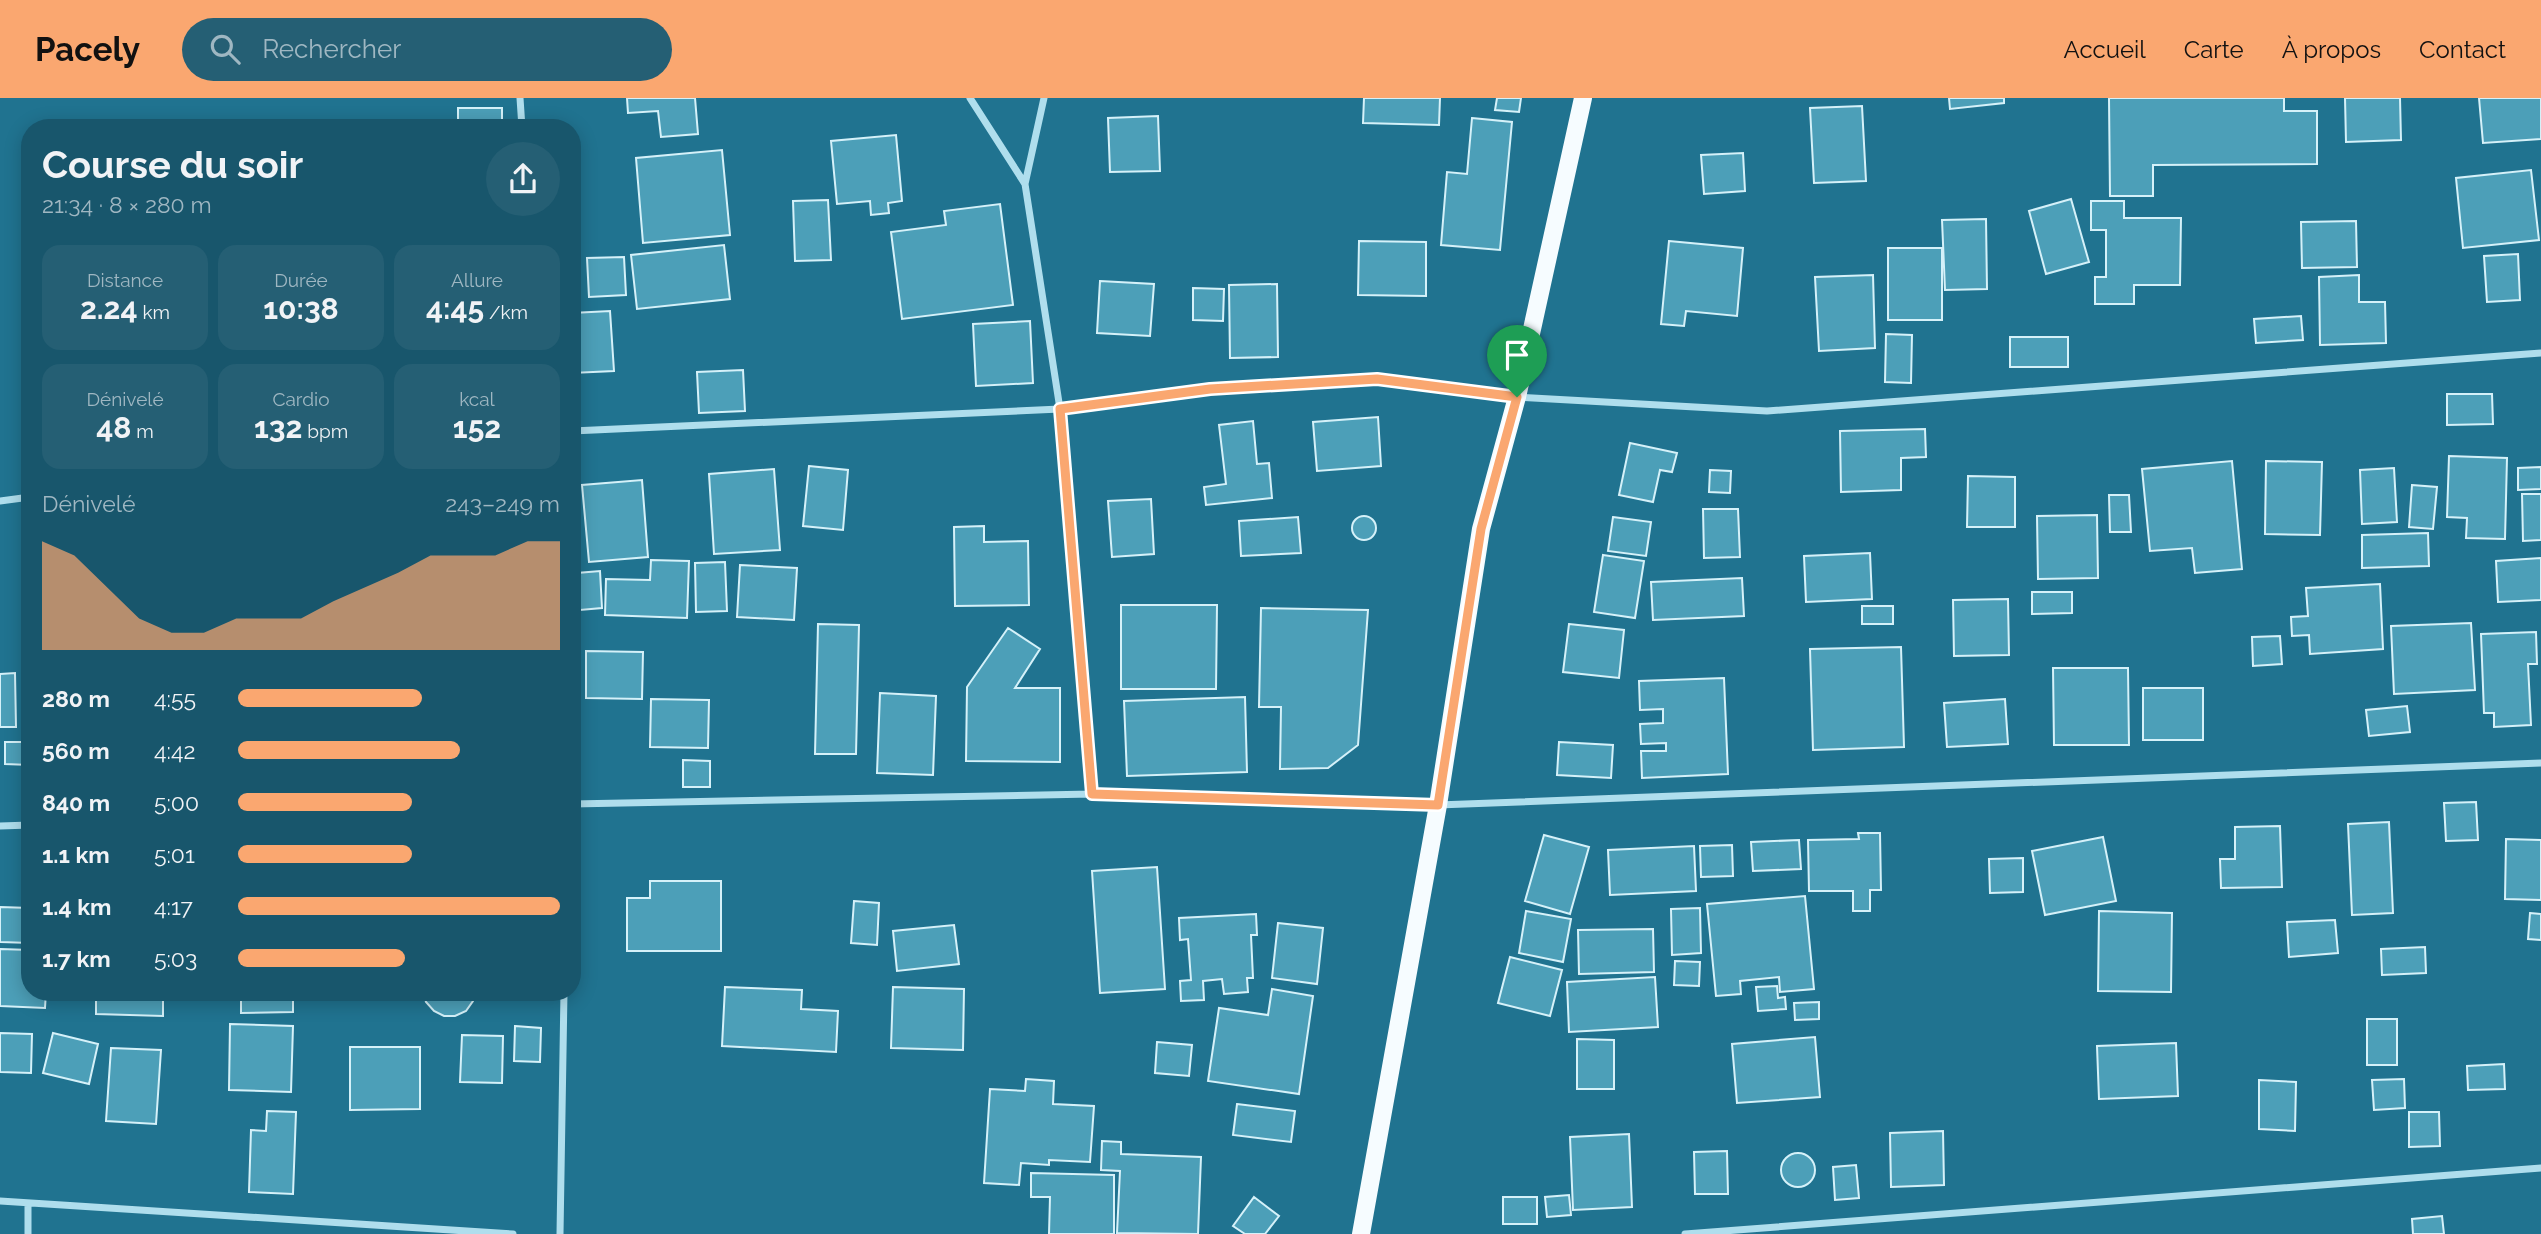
<!DOCTYPE html>
<html lang="fr">
<head>
<meta charset="utf-8">
<style>
	:root { --surface:#18566c; --page:#255f74; --text:#f1f3f6; --muted:#9fb7c2; --accent:#faa770 }
	body { margin:0; font-family:Raleway,sans-serif; background:var(--page); color:var(--text); height:100vh; display:flex; flex-direction:column; font-size:26px; white-space:nowrap }
	* { box-sizing:border-box; margin:0 }
	p { font-size:23px; color:var(--muted) }
	.icon { flex:none; width:38px; height:38px; fill:none; stroke:currentColor; stroke-width:2; stroke-linecap:round; stroke-linejoin:round }
	.map { position:relative; flex:1; overflow:hidden }
	.details { position:absolute; left:21px; top:21px; width:560px; height:882px; display:flex; flex-direction:column; background:var(--surface); border-radius:28px; box-shadow:0 4px 18px #0003 }
	.details>* { flex:none }
	.pin { position:absolute; display:grid; place-items:center; width:60px; height:60px; color:#fff; margin:-72px -30px; border-radius:50% 50% 50% 0; rotate:-45deg; box-shadow:0 0 7px #0007 }
	.pin .icon { rotate:45deg }
	.round { display:grid; place-items:center; flex:none; width:74px; height:74px; border-radius:37px; background:var(--page) }
	.summary { display:flex; align-items:center; justify-content:space-between; height:119px; padding:0 21px }
	h1 { font-size:38px; font-weight:700; line-height:52px }
	.metrics { display:grid; grid-template-columns:repeat(3,1fr); gap:10px; height:119px; padding:7px 21px }
	.metrics div { display:grid; align-content:center; border-radius:18px; background:var(--page); text-align:center }
	.metrics b { font-size:30px; font-weight:700 }
	.metrics small { font-size:19px; font-weight:400 }
	.metrics p { font-size:19px }
	.chart { height:196px; padding:14px 21px }
	.chart p { display:flex; justify-content:space-between }
	.chart svg { width:100%; height:126px; margin-top:7px; fill:var(--accent); opacity:.7 }
	ul { padding:0 21px; list-style:none; font-size:23px }
	li { display:grid; grid-template-columns:112px 84px 1fr; align-items:center; height:52px }
	li i { height:18px; border-radius:9px; background:var(--accent) }
	header { display:flex; align-items:center; gap:42px; box-sizing:border-box; height:98px; padding:0 35px; background:var(--accent); color:#111 }
	header strong { font-size:33px }
	nav { display:flex; gap:38px; margin-inline-start:auto; font-size:24px }
	.search { width:490px; height:63px; background:var(--page); display:flex; align-items:center; gap:18px; box-sizing:border-box; padding:0 24px; border-radius:38px; color:var(--muted); font-size:26px }
	.map>svg:first-child { display:block }
	.building { fill:#4c9fb8; stroke:#d5f1f9; stroke-width:2 }
	.lines { fill:none; stroke-linecap:round; stroke-linejoin:round }
	.street { stroke:#afdeed; stroke-width:7 }
	.primary { stroke:#f6fcff; stroke-width:18 }
	.route-casing { stroke:#fff; stroke-width:14 }
	.route { stroke:#faa770; stroke-width:9 }
</style>
</head>
<body>
<header>
<strong>Pacely</strong>
<div class="search"><svg class="icon" aria-label="search" viewBox="0 0 24 24"><circle cx="10" cy="10" r="6"/><path d="M15 15l6 6"/></svg>Rechercher</div>
<nav><a>Accueil</a><a>Carte</a><a>À propos</a><a>Contact</a></nav>
</header>
<div class="map">
<svg width="2541" height="1136" viewBox="0 0 2541 1136">
	<rect width="100%" height="100%" fill="#207390"/>
	<!-- building -->
	<path class="building" d="M627,0H695L698,36L661,39L658,13L628,15Z
		M1364,0H1440L1439,27L1363,25Z
		M1497,0H1521L1519,14L1495,12Z
		M1949,0H2004V5L1950,11Z
		M2109,0H2284V13H2317V66L2153,67V98H2110Z
		M2345,0H2400L2401,42L2346,44Z
		M2479,0H2541V41L2483,45Z
		M1862,8L1866,83L1814,85L1810,10Z
		M458,10H502V30H458Z
		M1158,18L1160,73L1110,74L1108,20Z
		M1472,20L1512,24L1500,152L1441,147L1447,74L1467,76Z
		M896,37L902,103L888,105L889,115L871,117L870,103L837,106L831,43Z
		M722,52L730,137L643,145L636,60Z
		M1743,55L1745,93L1704,96L1701,57Z
		M2531,72L2539,142L2463,150L2456,80Z
		M2071,101L2089,164L2046,176L2029,113Z
		M828,102L831,162L795,163L793,103Z
		M2091,103H2124V120H2181L2180,187H2134V206H2095V179H2106V132H2091Z
		M1000,106L1013,207L902,221L891,134L946,127L944,113Z
		M1986,121L1987,191L1945,192L1942,122Z
		M2356,123L2357,169L2302,170L2301,124Z
		M1359,143L1426,144V198L1358,197Z
		M1669,143L1743,150L1737,218L1686,213L1684,228L1661,226Z
		M724,147L730,201L637,211L631,157Z
		M1888,150H1942V222H1888Z
		M2518,156L2520,202L2487,204L2484,158Z
		M624,159L626,197L589,199L587,160Z
		M1873,177L1875,250L1819,253L1815,179Z
		M2359,177V204H2385L2386,245L2320,247L2319,179Z
		M1100,183L1154,186L1150,238L1097,235Z
		M1277,186L1278,259L1230,260L1229,187Z
		M1193,190L1224,191L1223,223L1193,222Z
		M610,213L614,273L572,275V215Z
		M2301,218L2303,242L2256,245L2254,221Z
		M1030,223L1033,285L976,288L973,226Z
		M1886,236L1912,237L1911,285L1885,284Z
		M2010,239H2068V269H2010Z
		M743,272L745,313L699,315L697,274Z
		M2447,296H2492L2493,326L2447,327Z
		M1378,319L1381,368L1317,373L1313,324Z
		M1253,323L1257,366L1269,365L1272,400L1206,407L1204,389L1226,386L1219,327Z
		M1925,331L1926,359L1901,360V392L1841,394L1840,333Z
		M1630,345L1677,355L1672,374L1660,372L1653,404L1619,397Z
		M2449,358L2507,360L2505,441L2466,440L2467,420L2447,419Z
		M2232,363L2242,471L2195,475L2192,450L2150,453L2142,371Z
		M2266,363L2322,364L2320,437L2265,436Z
		M809,368L848,372L843,432L803,428Z
		M2541,369V391L2518,392V370Z
		M2394,370L2397,424L2362,426L2360,372Z
		M774,371L780,452L714,456L709,376Z
		M1710,372L1731,373L1730,395L1709,394Z
		M1968,378L2015,379V429H1967Z
		M642,382L648,459L589,464L582,387Z
		M2412,387L2437,389L2433,431L2409,429Z
		M2522,396H2541V442L2523,443Z
		M2109,397H2129L2131,434H2110Z
		M1151,401L1154,456L1112,459L1108,403Z
		M1703,411H1738L1740,459L1704,460Z
		M2097,417L2098,480L2038,481L2037,418Z
		M1352 430a12 12 0 1 1 24 0a12 12 0 1 1-24 0Z
		M1298,419L1301,455L1241,458L1239,423Z
		M1613,419L1651,424L1646,458L1608,453Z
		M984,428V444L1028,443L1029,507L955,508L954,429Z
		M2428,435L2429,468L2362,470V437Z
		M1870,455L1872,501L1806,504L1804,458Z
		M1603,457L1644,463L1635,520L1594,514Z
		M2541,460V502L2498,504L2496,463Z
		M651,462L689,463L687,520L605,517L606,481L650,482Z
		M725,464L727,513L696,514L695,465Z
		M740,467L797,470L794,522L737,519Z
		M600,473L602,510L580,512L577,475Z
		M1742,480L1744,518L1653,522L1651,484Z
		M2380,486L2383,551L2310,556L2309,537L2292,538L2291,519L2308,518L2306,490Z
		M2032,494H2072V515L2032,516Z
		M2008,501L2009,557L1954,558L1953,502Z
		M1121,507H1217L1216,591H1121Z
		M1862,508H1893V526H1862Z
		M1261,510L1368,512L1358,647L1328,670L1280,671L1281,609H1259Z
		M2471,525L2475,592L2394,596L2391,528Z
		M818,526L859,527L856,656H815Z
		M1569,526L1624,532L1619,580L1563,574Z
		M1008,530L1040,551L1015,590H1060V664L966,663L967,589Z
		M2536,534L2537,566H2528L2531,627L2494,629V615H2484L2481,536Z
		M2280,538L2282,566L2253,568L2252,539Z
		M1901,549L1904,649L1813,652L1810,551Z
		M586,553L643,554L642,601L586,600Z
		M2053,570H2128L2129,647H2054Z
		M15,575L16,629H0V576Z
		M1724,580L1728,676L1642,680L1641,653H1666V645L1641,646L1640,626L1663,625V611L1640,612L1639,583Z
		M2143,590H2203V642H2143Z
		M880,595L936,598L933,677L877,675Z
		M1245,599L1247,674L1127,678L1124,603Z
		M651,601L709,602L708,650L650,649Z
		M2005,601L2008,646L1947,649L1944,605Z
		M2407,608L2410,634L2369,638L2366,612Z
		M5,644H30V667L5,666Z
		M1559,644L1613,647L1611,680L1557,677Z
		M683,662L710,663V689H683Z
		M2476,704L2478,742L2446,743L2444,705Z
		M2389,724L2393,815L2352,817L2348,726Z
		M2280,728L2282,789L2221,790L2220,761H2235V729Z
		M1858,735H1880L1881,792H1870V813H1853V793H1809L1808,742L1859,741Z
		M1544,737L1589,749L1570,816L1525,803Z
		M2103,739L2116,803L2045,817L2032,753Z
		M2506,741L2541,742V802L2505,801Z
		M1799,742L1801,771L1753,773L1751,744Z
		M1732,747L1733,778L1701,779L1700,748Z
		M1694,748L1696,793L1610,797L1608,752Z
		M2023,760V794L1990,795L1989,761Z
		M1157,769L1165,891L1100,895L1092,773Z
		M650,783H721V853H627V800H650Z
		M1805,798L1814,891L1780,894L1779,879L1740,883L1741,896L1716,898L1707,806Z
		M854,803L879,805L877,847L851,845Z
		M0,809L30,810V845L0,844Z
		M1700,810L1701,855L1672,857L1671,811Z
		M1526,813L1571,821L1563,864L1519,855Z
		M2099,813L2172,815L2171,894L2098,893Z
		M2530,815L2541,816V842L2528,841Z
		M1256,816L1257,837H1251L1253,880H1247L1248,894L1224,896L1222,881L1203,883L1204,902L1181,903L1180,883L1191,882L1188,841L1180,842L1179,820Z
		M2335,822L2338,855L2289,859L2287,824Z
		M1278,825L1323,830L1317,886L1272,880Z
		M954,827L959,866L897,873L893,833Z
		M1653,831L1654,874L1579,876L1578,832Z
		M2425,849L2426,875L2382,877L2381,851Z
		M0,851L30,852V894H46L45,910L0,908Z
		M1510,859L1562,872L1550,918L1498,905Z
		M1675,863L1700,864L1699,888L1674,887Z
		M1655,879L1658,929L1569,934L1567,884Z
		M1777,888L1778,900L1785,899L1786,911L1758,913L1756,889Z
		M725,889L802,892L801,911L838,913L836,954L722,948Z
		M893,889L964,891L963,952L891,950Z
		M1272,891L1313,898L1299,996L1208,983L1219,910L1268,917Z
		M96,894H163V918L96,916Z
		M241,894H293V914L241,915Z
		M423,894H475L473,903L466,913L455,918H444L434,913L426,904Z
		M1819,904V921L1795,922L1794,905Z
		M2367,921H2397V967H2367Z
		M230,926L293,928L291,994L229,992Z
		M515,928L541,930L540,964L514,963Z
		M0,935L32,936L31,975L0,974Z
		M53,935L98,946L89,986L43,975Z
		M462,937L503,938L502,985L460,984Z
		M1815,939L1820,999L1737,1005L1732,946Z
		M1577,941L1614,942V991H1577Z
		M1157,944L1192,947L1189,978L1155,975Z
		M2176,945L2178,998L2099,1001L2097,948Z
		M350,949H420V1011L350,1012Z
		M111,950L161,952L156,1026L106,1023Z
		M2504,966L2505,991L2468,992L2467,968Z
		M1026,981L1054,983L1053,1006L1094,1008L1090,1064L1049,1062V1067L1021,1065L1019,1087L984,1085L990,991L1025,993Z
		M2404,981L2405,1010L2374,1012L2372,982Z
		M2259,982L2296,984L2295,1033L2259,1031Z
		M1237,1006L1295,1013L1291,1044L1233,1037Z
		M267,1013L296,1014L293,1096L249,1094L251,1032L266,1033Z
		M2409,1014H2439L2440,1048L2409,1049Z
		M1943,1033L1944,1087L1891,1089L1890,1035Z
		M1629,1036L1632,1109L1573,1112L1570,1039Z
		M1102,1043L1121,1044V1056L1201,1059L1198,1136L1117,1135L1120,1073L1101,1072Z
		M1727,1053L1728,1096H1695L1694,1054Z
		M1781 1072a17 17 0 1 1 34 0a17 17 0 1 1-34 0Z
		M1856,1067L1859,1100L1835,1102L1833,1069Z
		M1031,1075L1114,1077V1136H1049L1050,1099H1031Z
		M1569,1097L1571,1117L1547,1119L1545,1099Z
		M1254,1099L1279,1118L1265,1136H1245L1233,1128Z
		M1503,1099H1537V1126H1503Z
		M2442,1118L2444,1136H2413L2412,1121Z"/>
	<g class="lines">
		<!-- street -->
		<path class="street" d="M520,0L522,30
			M970,0L1025,86
			M1044,0L1025,86L1060,311L1092,696
			M572,333L1060,311L1210,291L1377,281L1517,299L1767,313L2541,255
			M0,403L30,399
			M572,706L1092,696L1438,707L2541,665
			M0,728L30,727
			M0,1103L513,1136
			M28,1106V1136
			M560,1136L564,894
			M1685,1136L2541,1070"/>
		<!-- primary -->
		<path class="primary" d="M1361,1136L1438,707L1481,431L1517,299L1583,0"/>
	</g>
	<g class="lines">
		<defs>
			<path id="route" d="M1377,281L1517,299L1481,431L1438,707L1092,696L1060,311L1210,291Z"/>
		</defs>
		<!-- route casing -->
		<use href="#route" class="route-casing"/>
		<!-- route -->
		<use href="#route" class="route"/>
	</g>
</svg>
<div class="pin" style="left:1517px;top:299px;background:#1e9e55"><svg class="icon" aria-label="arrive" viewBox="0 0 24 24"><path d="M6 21V4h12l-3 4 3 4H6"/></svg></div>
<section class="details">
<div class="summary"><div><h1>Course du soir</h1><p>21:34 · 8 × 280 m</p></div><a class="round"><svg class="icon" aria-label="share" viewBox="0 0 24 24"><path d="M12 15V3M7 8l5-5 5 5M5 13v7h14v-7"/></svg></a></div>
<div class="metrics">
<div><p>Distance</p><b>2.24<small> km</small></b></div>
<div><p>Durée</p><b>10:38</b></div>
<div><p>Allure</p><b>4:45<small> /km</small></b></div>
</div>
<div class="metrics">
<div><p>Dénivelé</p><b>48<small> m</small></b></div>
<div><p>Cardio</p><b>132<small> bpm</small></b></div>
<div><p>kcal</p><b>152</b></div>
</div>
<div class="chart"><p><span>Dénivelé</span>243–249 m</p>
<svg viewBox="0 0 160 44" preserveAspectRatio="none"><path d="M0 44V6L10 11L20 22L30 33L40 38L50 38L60 33L70 33L80 33L90 27L100 22L110 17L120 11L130 11L140 11L150 6L160 6V44z"/></svg>
</div>
<ul>
<li><b>280 m</b>4:55<i style="width:57%"></i></li>
<li><b>560 m</b>4:42<i style="width:69%"></i></li>
<li><b>840 m</b>5:00<i style="width:54%"></i></li>
<li><b>1.1 km</b>5:01<i style="width:54%"></i></li>
<li><b>1.4 km</b>4:17<i style="width:100%"></i></li>
<li><b>1.7 km</b>5:03<i style="width:52%"></i></li>
</ul>
</section>
</div>
</body>
</html>
